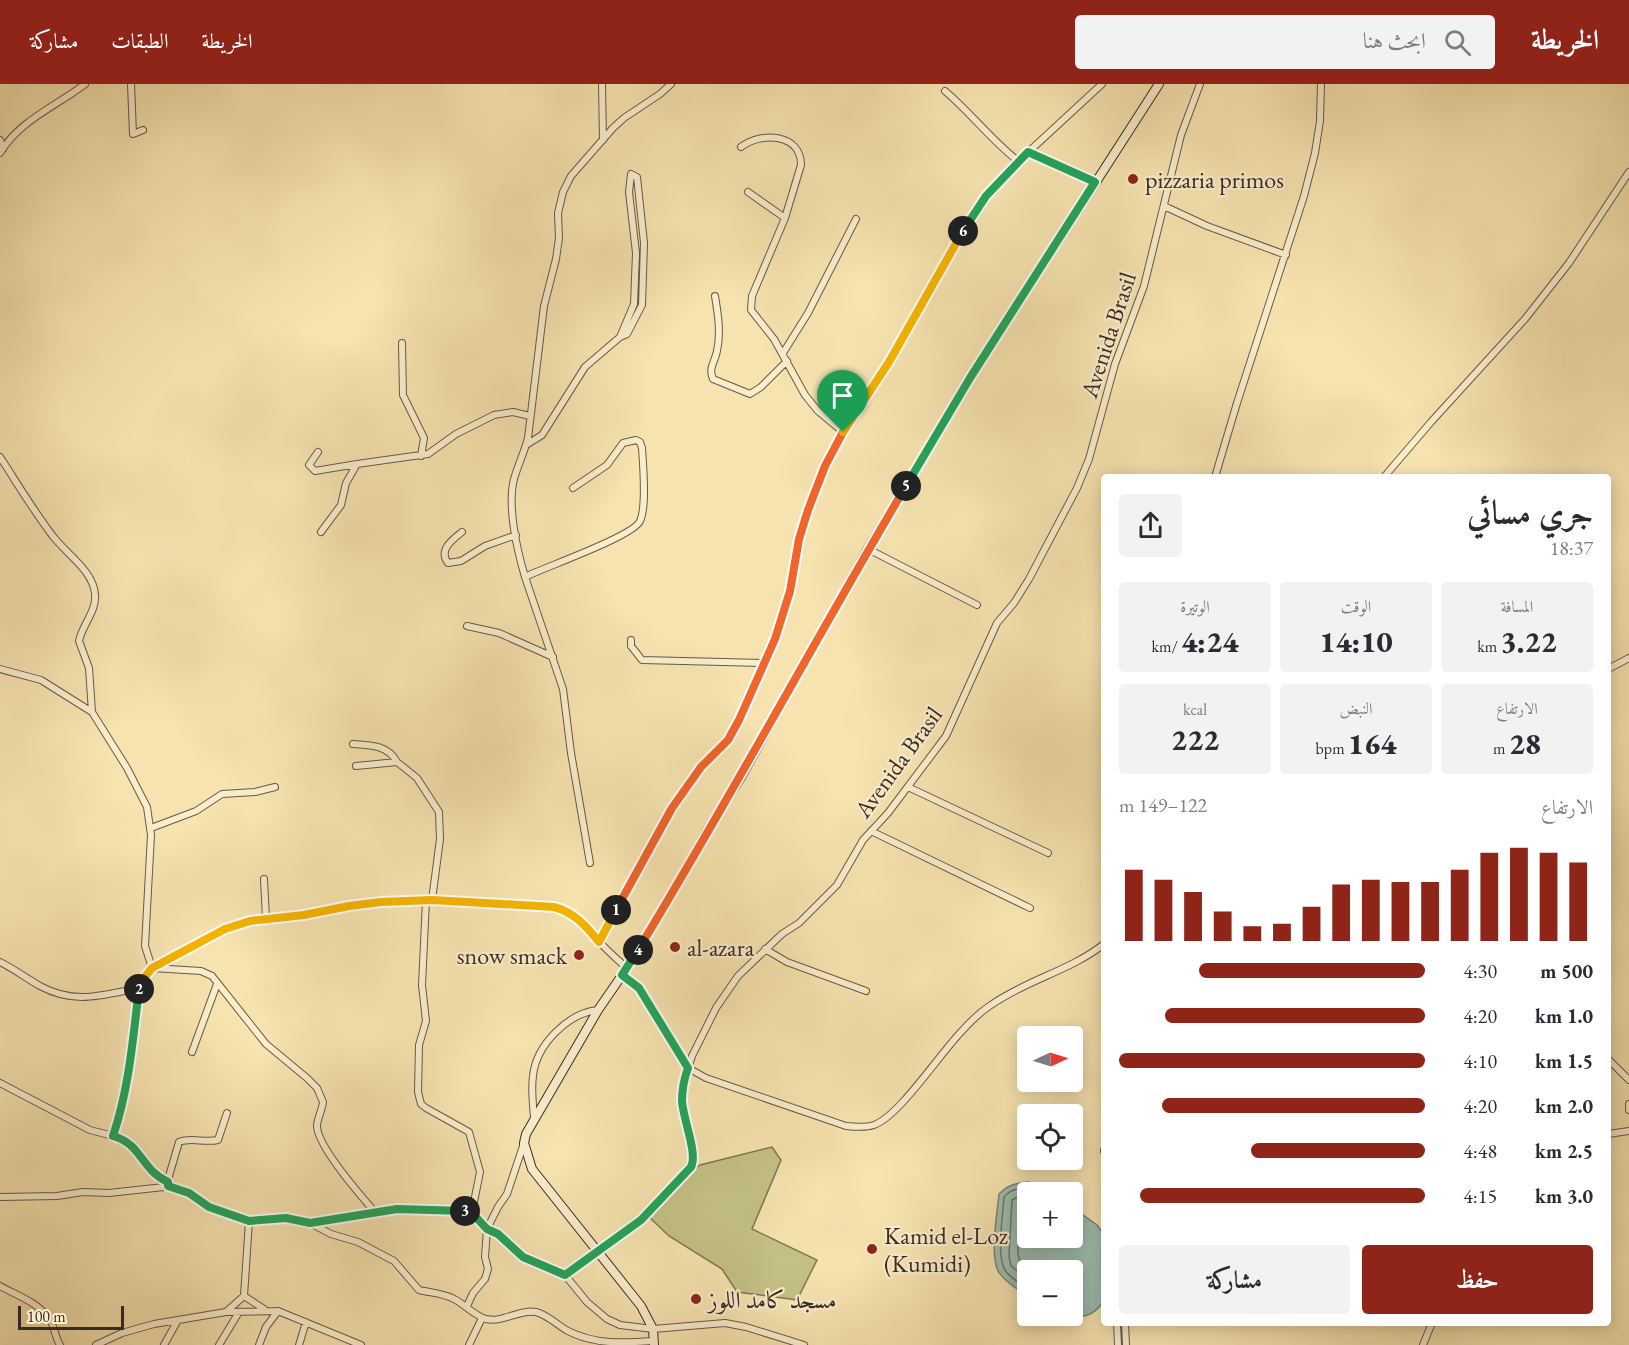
<!DOCTYPE html>
<html lang="ar">
<head>
<meta charset="utf-8">
<style>
	:root { --surface:#fff; --page:#f2f2f3; --text:#2b2b33; --muted:#7c7c81; --accent:#8f2418 }
	body { margin:0; font-family:"EB Garamond",Amiri,serif; background:var(--page); color:var(--text); direction:rtl; height:100vh; display:flex; flex-direction:column; font-size:22px; white-space:nowrap }
	* { box-sizing:border-box; margin:0 }
	p { font-size:20px; color:var(--muted) }
	.icon { flex:none; width:33px; height:33px; fill:none; stroke:currentColor; stroke-width:2; stroke-linecap:round; stroke-linejoin:round }
	.map { position:relative; flex:1; overflow:hidden; direction:ltr }
	.sheet { position:absolute; left:1101px; top:390px; width:510px; height:852px; display:flex; flex-direction:column; background:var(--surface); border-radius:6px; box-shadow:0 3px 15px #0003; direction:rtl }
	.sheet>* { flex:none }
	.needle { width:39px; rotate:86deg }
	.buttons { position:absolute; left:1017px; top:942px; display:grid; gap:12px }
	.buttons a { display:grid; place-items:center; width:66px; height:66px; border-radius:6px; background:var(--surface); box-shadow:0 3px 15px #0003; font-size:30px }
	.scale { position:absolute; left:18px; bottom:15px; width:106px; box-sizing:border-box; padding-left:6px; border:3px solid #3b2a21; border-top:0; font-size:16px; line-height:21px; white-space:nowrap; color:#3b2a21; -webkit-text-stroke:4px #f9edcc; paint-order:stroke }
	.pin { position:absolute; display:grid; place-items:center; width:51px; height:51px; color:#fff; margin:-62px -26px; border-radius:50% 50% 50% 0; rotate:-45deg; box-shadow:0 0 6px #0007 }
	.pin .icon { rotate:45deg }
	.km { position:absolute; width:30px; height:30px; margin:-15px; border-radius:50%; background:#222; color:#fff; font-size:16px; line-height:30px; text-align:center }
	.round { display:grid; place-items:center; flex:none; width:63px; height:63px; border-radius:6px; background:var(--page) }
	.head { display:flex; align-items:center; justify-content:space-between; height:102px; padding:0 18px }
	h1 { font-size:33px; font-weight:800; line-height:45px }
	.metrics { display:grid; grid-template-columns:repeat(3,1fr); gap:9px; height:102px; padding:6px 18px }
	.metrics div { display:grid; align-content:center; border-radius:6px; background:var(--page); text-align:center }
	.metrics b { font-size:30px; font-weight:800 }
	.metrics small { font-size:16px; font-weight:400 }
	.metrics p { font-size:16px }
	.chart { height:168px; padding:12px 18px }
	.chart p { display:flex; justify-content:space-between }
	.chart svg { width:100%; height:108px; margin-top:6px; stroke:var(--accent); stroke-width:6 }
	.action { display:flex; gap:12px; margin-top:auto; padding:12px 18px }
	.action a { flex:1; height:69px; border-radius:6px; background:var(--accent); color:#fff; font-size:24px; font-weight:800; line-height:69px; text-align:center }
	.action a+a { background:var(--page); color:var(--text) }
	ul { padding:0 18px; list-style:none; font-size:20px }
	li { display:grid; grid-template-columns:96px 72px 1fr; align-items:center; height:45px }
	li i { height:15px; border-radius:8px; background:var(--accent) }
	header { display:flex; align-items:center; gap:36px; box-sizing:border-box; height:84px; padding:0 30px; background:var(--accent); color:#fff }
	header strong { font-size:28px }
	nav { display:flex; gap:33px; margin-inline-start:auto; font-size:21px }
	.search { width:420px; height:54px; background:var(--page); display:flex; align-items:center; gap:15px; box-sizing:border-box; padding:0 21px; border-radius:6px; color:var(--muted); font-size:22px }
	.map>svg:first-child { display:block }
	.green { fill:#c4c186; stroke:#807654; stroke-width:1.5 }
	.water { fill:#9dbdb1; stroke:#768277; stroke-width:1.5 }
	.lines { fill:none; stroke-linecap:round; stroke-linejoin:round }
	.shore { stroke:#6c7469; stroke-width:1.5 }
	.street-casing { stroke:#6a5845; stroke-width:8 }
	.secondary-casing { stroke:#3b2a21; stroke-width:10 }
	.street { stroke:#f9edcc; stroke-width:6 }
	.secondary { stroke:#f9edcc; stroke-width:8 }
	.split-1-casing { stroke:#fff; stroke-width:12 }
	.split-2-casing { stroke:#fff; stroke-width:12 }
	.split-3-casing { stroke:#fff; stroke-width:12 }
	.split-4-casing { stroke:#fff; stroke-width:12 }
	.split-5-casing { stroke:#fff; stroke-width:12 }
	.split-6-casing { stroke:#fff; stroke-width:12 }
	.split-7-casing { stroke:#fff; stroke-width:12 }
	.split-1 { stroke:#f0652b; stroke-width:8 }
	.split-2 { stroke:#f5b400; stroke-width:8 }
	.split-3 { stroke:#22a559; stroke-width:8 }
	.split-4 { stroke:#22a559; stroke-width:8 }
	.split-5 { stroke:#f0652b; stroke-width:8 }
	.split-6 { stroke:#22a559; stroke-width:8 }
	.split-7 { stroke:#f5b400; stroke-width:8 }
	.poi-dot { fill:#8f2418; stroke:#f9edcc; stroke-width:2 }
	.labels { text-anchor:middle; dominant-baseline:central; stroke-width:4.5; stroke-linejoin:round; paint-order:stroke }
	.poi-label { font-size:24px; fill:#3b2a21; stroke:#f9edcc; text-anchor:start }
	.street-label { font-size:24px; fill:#3b2a21; stroke:#f9edcc }
</style>
</head>
<body>
<header>
<strong>الخريطة</strong>
<div class="search"><svg class="icon" aria-label="search" viewBox="0 0 24 24"><circle cx="10" cy="10" r="6"/><path d="M15 15l6 6"/></svg>ابحث هنا</div>
<nav><a>الخريطة</a><a>الطبقات</a><a>مشاركة</a></nav>
</header>
<div class="map">
<svg width="1629" height="1261" viewBox="0 0 1629 1261">
	<rect width="100%" height="100%" fill="#f6e3b0"/>
	<filter id="stains"><feTurbulence type="fractalNoise" baseFrequency=".00333" numOctaves="4"/><feColorMatrix values="0 0 0 0 .2 0 0 0 0 .09 0 0 0 0 .02 0 0 0 .5 -.17"/></filter>
	<radialGradient id="worn" r=".72"><stop offset=".6" stop-color="#630" stop-opacity="0"/><stop offset="1" stop-color="#630" stop-opacity=".3"/></radialGradient>
	<!-- green -->
	<path class="green" d="M772,1063L781,1076L752,1145L817,1176L797,1216L737,1208L722,1185L669,1152L649,1133L665,1110L700,1081Z"/>
	<!-- water -->
	<path class="water" d="M1028,1098L1049,1108H1028V1154H1072L1073,1124L1097,1141L1103,1149L1104,1217C1092,1234 1082,1234 1063,1232H1072V1186H1028L1027,1212C1018,1205 1004,1198 998,1187C990,1170 997,1130 999,1110C1008,1101 1016,1099 1028,1098Z"/>
	<g class="lines">
		<!-- shore -->
		<path class="shore" d="M1028,1112H1019L1012,1116L1009,1172L1011,1182L1028,1195
			M1028,1122L1023,1121L1020,1124L1018,1170L1020,1178L1030,1186
			M1028,1205C1020,1199 1010,1194 1005,1186C996,1171 1003,1131 1004,1113C1014,1102 1025,1103 1038,1108"/>
		<defs>
			<path id="street" d="M131,0L133,50L143,46
				M602,0L603,56
				M945,7C971,29 991,56 1018,77
				M0,56L3,65
				M741,63C762,47 801,50 801,81L785,134
				M1028,68L1095,98
				M0,69C20,36 55,23 85,0
				M748,108L785,134L752,212L751,226L774,255L805,311L818,327L843,348
				M1164,122L1207,142L1286,171
				M715,212C718,230 721,249 717,267C715,278 708,284 713,295L750,310L761,303L787,277
				M402,259L403,311L424,354L421,372
				M783,269L808,229L856,135
				M526,361L542,351L585,283L620,253L627,250L642,221L644,159L637,93L631,90L629,108L636,169L634,220L620,253
				M318,368L309,381L315,387L357,380
				M0,373C17,399 33,426 52,451C65,469 93,486 95,510C97,527 82,541 79,557L89,584L92,628
				M1215,393L1237,319L1304,112L1315,69L1320,37L1321,0
				M1384,393L1431,338L1525,235L1569,179L1629,88
				M573,404L607,381L623,359L636,356L640,358L642,364C643,381 647,422 640,437C634,452 545,483 525,493L563,605L571,669L590,779
				M321,448L341,421L346,399L357,380L428,370L456,350L494,331L513,328L530,332
				M462,448C452,456 438,466 448,479L461,477L485,462L516,451
				M868,465L977,521
				M525,493C517,466 507,422 514,395C518,381 524,369 528,354L544,222L556,175L559,154L558,129L563,108L571,92L613,44L624,34L660,10L671,0
				M467,542L499,549L553,573
				M631,556V562L642,576L763,579
				M0,585L41,596L92,628L127,684L147,723L151,751L145,862L152,884
				M1608,585L1629,574
				M353,660C370,661 388,661 397,678
				M356,682L397,678L417,694L439,728L440,755L432,816
				M908,703L1048,769
				M151,744L196,727L222,710L255,708L275,703
				M871,747L1030,824
				M264,795L266,835
				M426,816L422,901L426,937L419,961L418,1008L421,1020L426,1024L469,1048L480,1088L474,1118L473,1130
				M599,858L672,724L701,683L728,656L739,636L775,555L790,507L799,455L808,426L825,382L843,348L889,278L937,190L986,112L1010,85L1102,0
				M765,865L787,878L866,907
				M0,878C14,885 26,894 40,902C75,921 102,911 139,904
				M152,884L201,887L212,892L266,960L307,994L317,1004L323,1018C322,1026 318,1033 317,1041C316,1061 360,1111 374,1127
				M622,891L638,904L688,984L706,994L846,1042C855,1043 865,1044 874,1041C899,1032 939,971 961,948C970,938 980,928 991,921C1026,896 1070,887 1104,860
				M192,968L217,900
				M1608,975L1629,996
				M0,999L90,1046L113,1052
				M1629,1020V1026
				M534,1034C533,1020 531,1005 533,992C536,961 568,929 598,926
				M1608,1050L1629,1047
				M1104,1066V1067
				M168,1098C141,1086 142,1060 113,1052L126,1001L141,898L152,884L187,864L225,845L250,837L304,831L349,822L381,818L432,816L554,823C575,829 584,842 599,857C607,867 617,875 627,884
				M168,1102L169,1092L179,1058C191,1053 204,1059 218,1056L227,1029
				M0,1113L57,1112L83,1108L109,1109L173,1102L189,1109L209,1123L233,1133L249,1137L286,1135L310,1139L397,1125L459,1126L473,1130L487,1145L498,1150L523,1173L565,1191L587,1218L607,1235L620,1241L653,1245L725,1239L746,1243L804,1261
				M310,1139L331,1150L358,1158L394,1177L419,1206C431,1209 443,1209 454,1215C464,1220 475,1232 486,1235C503,1239 519,1225 536,1228C548,1231 557,1241 568,1247C595,1261 624,1259 654,1257
				M565,1191L641,1136L691,1083L694,1078V1068L686,1041L682,1018L683,1000L692,972L716,924L738,892L782,850L799,839L837,801L863,756L888,729L946,652L997,539L1014,519L1029,495L1077,404L1089,375L1115,280L1144,202L1181,51L1200,0
				M0,1202C16,1211 37,1218 49,1234C54,1241 55,1253 60,1261
				M244,1212L264,1225
				M467,1222L473,1209L485,1195L488,1185L485,1173L487,1145L498,1123L507,1110L524,1059
				M227,1227L244,1212L249,1137
				M1117,1239L1118,1261
				M1125,1239L1126,1261
				M96,1261L122,1249L154,1240L226,1228L278,1227L361,1261
				M164,1261L178,1236
				M219,1261L239,1228
				M259,1261L266,1243L278,1227
				M299,1261L306,1238
				M469,1261L482,1234
				M1423,1261L1432,1239"/>
			<path id="secondary" d="M654,1261L653,1245L641,1222L532,1085L524,1059L526,1050L598,926L627,884L678,799L706,749L741,693L868,465L970,294L1159,0"/>
		</defs>
		<!-- street casing -->
		<use href="#street" class="street-casing"/>
		<!-- secondary casing -->
		<use href="#secondary" class="secondary-casing"/>
		<!-- street -->
		<use href="#street" class="street"/>
		<!-- secondary -->
		<use href="#secondary" class="secondary"/>
	</g>
	<g class="lines">
		<defs>
			<path id="split-1" d="M616,826L672,724L701,683L728,656L739,636L775,555L790,507L799,455L808,426L825,382L843,348"/>
			<path id="split-2" d="M139,905L141,898L152,884L225,845L250,837L304,831L349,822L381,818L432,816L554,823C574,828 586,842 599,858L616,826"/>
			<path id="split-3" d="M139,905C133,954 129,1005 113,1052C142,1060 141,1086 168,1098V1102L189,1109L209,1123L249,1137L286,1134L310,1139L397,1125L465,1127"/>
			<path id="split-4" d="M465,1127L473,1130L487,1145L498,1150L523,1173L565,1191L641,1136L691,1083C698,1070 683,1035 682,1017C682,1005 684,995 688,984L639,904L622,891L638,866"/>
			<path id="split-5" d="M638,866C731,713 815,556 906,402"/>
			<path id="split-6" d="M906,402L970,294L1095,98L1028,68L986,112L963,147"/>
			<path id="split-7" d="M843,348L889,278L963,147"/>
		</defs>
		<!-- split-1 casing -->
		<use href="#split-1" class="split-1-casing"/>
		<!-- split-2 casing -->
		<use href="#split-2" class="split-2-casing"/>
		<!-- split-3 casing -->
		<use href="#split-3" class="split-3-casing"/>
		<!-- split-4 casing -->
		<use href="#split-4" class="split-4-casing"/>
		<!-- split-5 casing -->
		<use href="#split-5" class="split-5-casing"/>
		<!-- split-6 casing -->
		<use href="#split-6" class="split-6-casing"/>
		<!-- split-7 casing -->
		<use href="#split-7" class="split-7-casing"/>
		<!-- split-1 -->
		<use href="#split-1" class="split-1"/>
		<!-- split-2 -->
		<use href="#split-2" class="split-2"/>
		<!-- split-3 -->
		<use href="#split-3" class="split-3"/>
		<!-- split-4 -->
		<use href="#split-4" class="split-4"/>
		<!-- split-5 -->
		<use href="#split-5" class="split-5"/>
		<!-- split-6 -->
		<use href="#split-6" class="split-6"/>
		<!-- split-7 -->
		<use href="#split-7" class="split-7"/>
	</g>
	<!-- markers -->
	<g class="poi-dot">
		<circle cx="1133" cy="95" r="6"/>
		<circle cx="675" cy="863" r="6"/>
		<circle cx="579" cy="871" r="6"/>
		<circle cx="872" cy="1165" r="6"/>
		<circle cx="696" cy="1215" r="6"/>
	</g>
	<g class="labels">
		<!-- poi labels -->
		<g class="poi-label">
			<text x="1145" y="95">pizzaria primos</text>
			<text x="687" y="863">al-azara</text>
			<text x="567" y="871" text-anchor="end">snow smack</text>
			<text x="884" y="1151">Kamid el-Loz<tspan x="884" dy="28">(Kumidi)</tspan></text>
			<text x="708" y="1215">مسجد كامد اللوز</text>
		</g>
		<!-- street labels -->
		<g class="street-label">
			<text transform="translate(1108 251) rotate(-72)">Avenida Brasil</text>
			<text transform="translate(898 678) rotate(-54)">Avenida Brasil</text>
		</g>
	</g>
	<rect width="100%" height="100%" filter="url(#stains)"/>
	<rect width="100%" height="100%" fill="url(#worn)"/>
</svg>
<div class="buttons">
<a><svg class="needle" viewBox="-14 -14 28 28"><path d="M0-13l5 13h-10z" fill="#e53935"/><path d="M0 13l5-13h-10z" fill="#7c7c81"/></svg></a>
<a><svg class="icon" aria-label="locate" viewBox="0 0 24 24"><circle cx="12" cy="12" r="6"/><path d="M12 2v4M12 18v4M2 12h4M18 12h4"/></svg></a>
<a>+</a>
<a>−</a>
</div>
<div class="scale">100 m</div>
<div class="pin" style="left:843px;top:348px;background:#1e9e55"><svg class="icon" aria-label="arrive" viewBox="0 0 24 24"><path d="M6 21V4h12l-3 4 3 4H6"/></svg></div>
<b class="km" style="left:616px;top:826px">1</b>
<b class="km" style="left:139px;top:905px">2</b>
<b class="km" style="left:465px;top:1127px">3</b>
<b class="km" style="left:638px;top:866px">4</b>
<b class="km" style="left:906px;top:402px">5</b>
<b class="km" style="left:963px;top:147px">6</b>
<section class="sheet">
<div class="head"><div><h1>جري مسائي</h1><p>18:37</p></div><a class="round"><svg class="icon" aria-label="share" viewBox="0 0 24 24"><path d="M12 15V3M7 8l5-5 5 5M5 13v7h14v-7"/></svg></a></div>
<div class="metrics">
<div><p>المسافة</p><b>3.22<small> km</small></b></div>
<div><p>الوقت</p><b>14:10</b></div>
<div><p>الوتيرة</p><b>4:24<small> /km</small></b></div>
</div>
<div class="metrics">
<div><p>الارتفاع</p><b>28<small> m</small></b></div>
<div><p>النبض</p><b>164<small> bpm</small></b></div>
<div><p>kcal</p><b>222</b></div>
</div>
<div class="chart"><p><span>الارتفاع</span>122–149 m</p>
<svg viewBox="0 0 160 44" preserveAspectRatio="none"><path d="M5 44V15M15 44V19M25 44V24M35 44V32M45 44V38M55 44V37M65 44V30M75 44V21M85 44V19M95 44V20M105 44V20M115 44V15M125 44V8M135 44V6M145 44V8M155 44V12"/></svg>
</div>
<ul>
<li><b>500 m</b>4:30<i style="width:74%"></i></li>
<li><b>1.0 km</b>4:20<i style="width:85%"></i></li>
<li><b>1.5 km</b>4:10<i style="width:100%"></i></li>
<li><b>2.0 km</b>4:20<i style="width:86%"></i></li>
<li><b>2.5 km</b>4:48<i style="width:57%"></i></li>
<li><b>3.0 km</b>4:15<i style="width:93%"></i></li>
</ul>
<div class="action"><a>حفظ</a><a>مشاركة</a></div>
</section>
</div>
</body>
</html>
